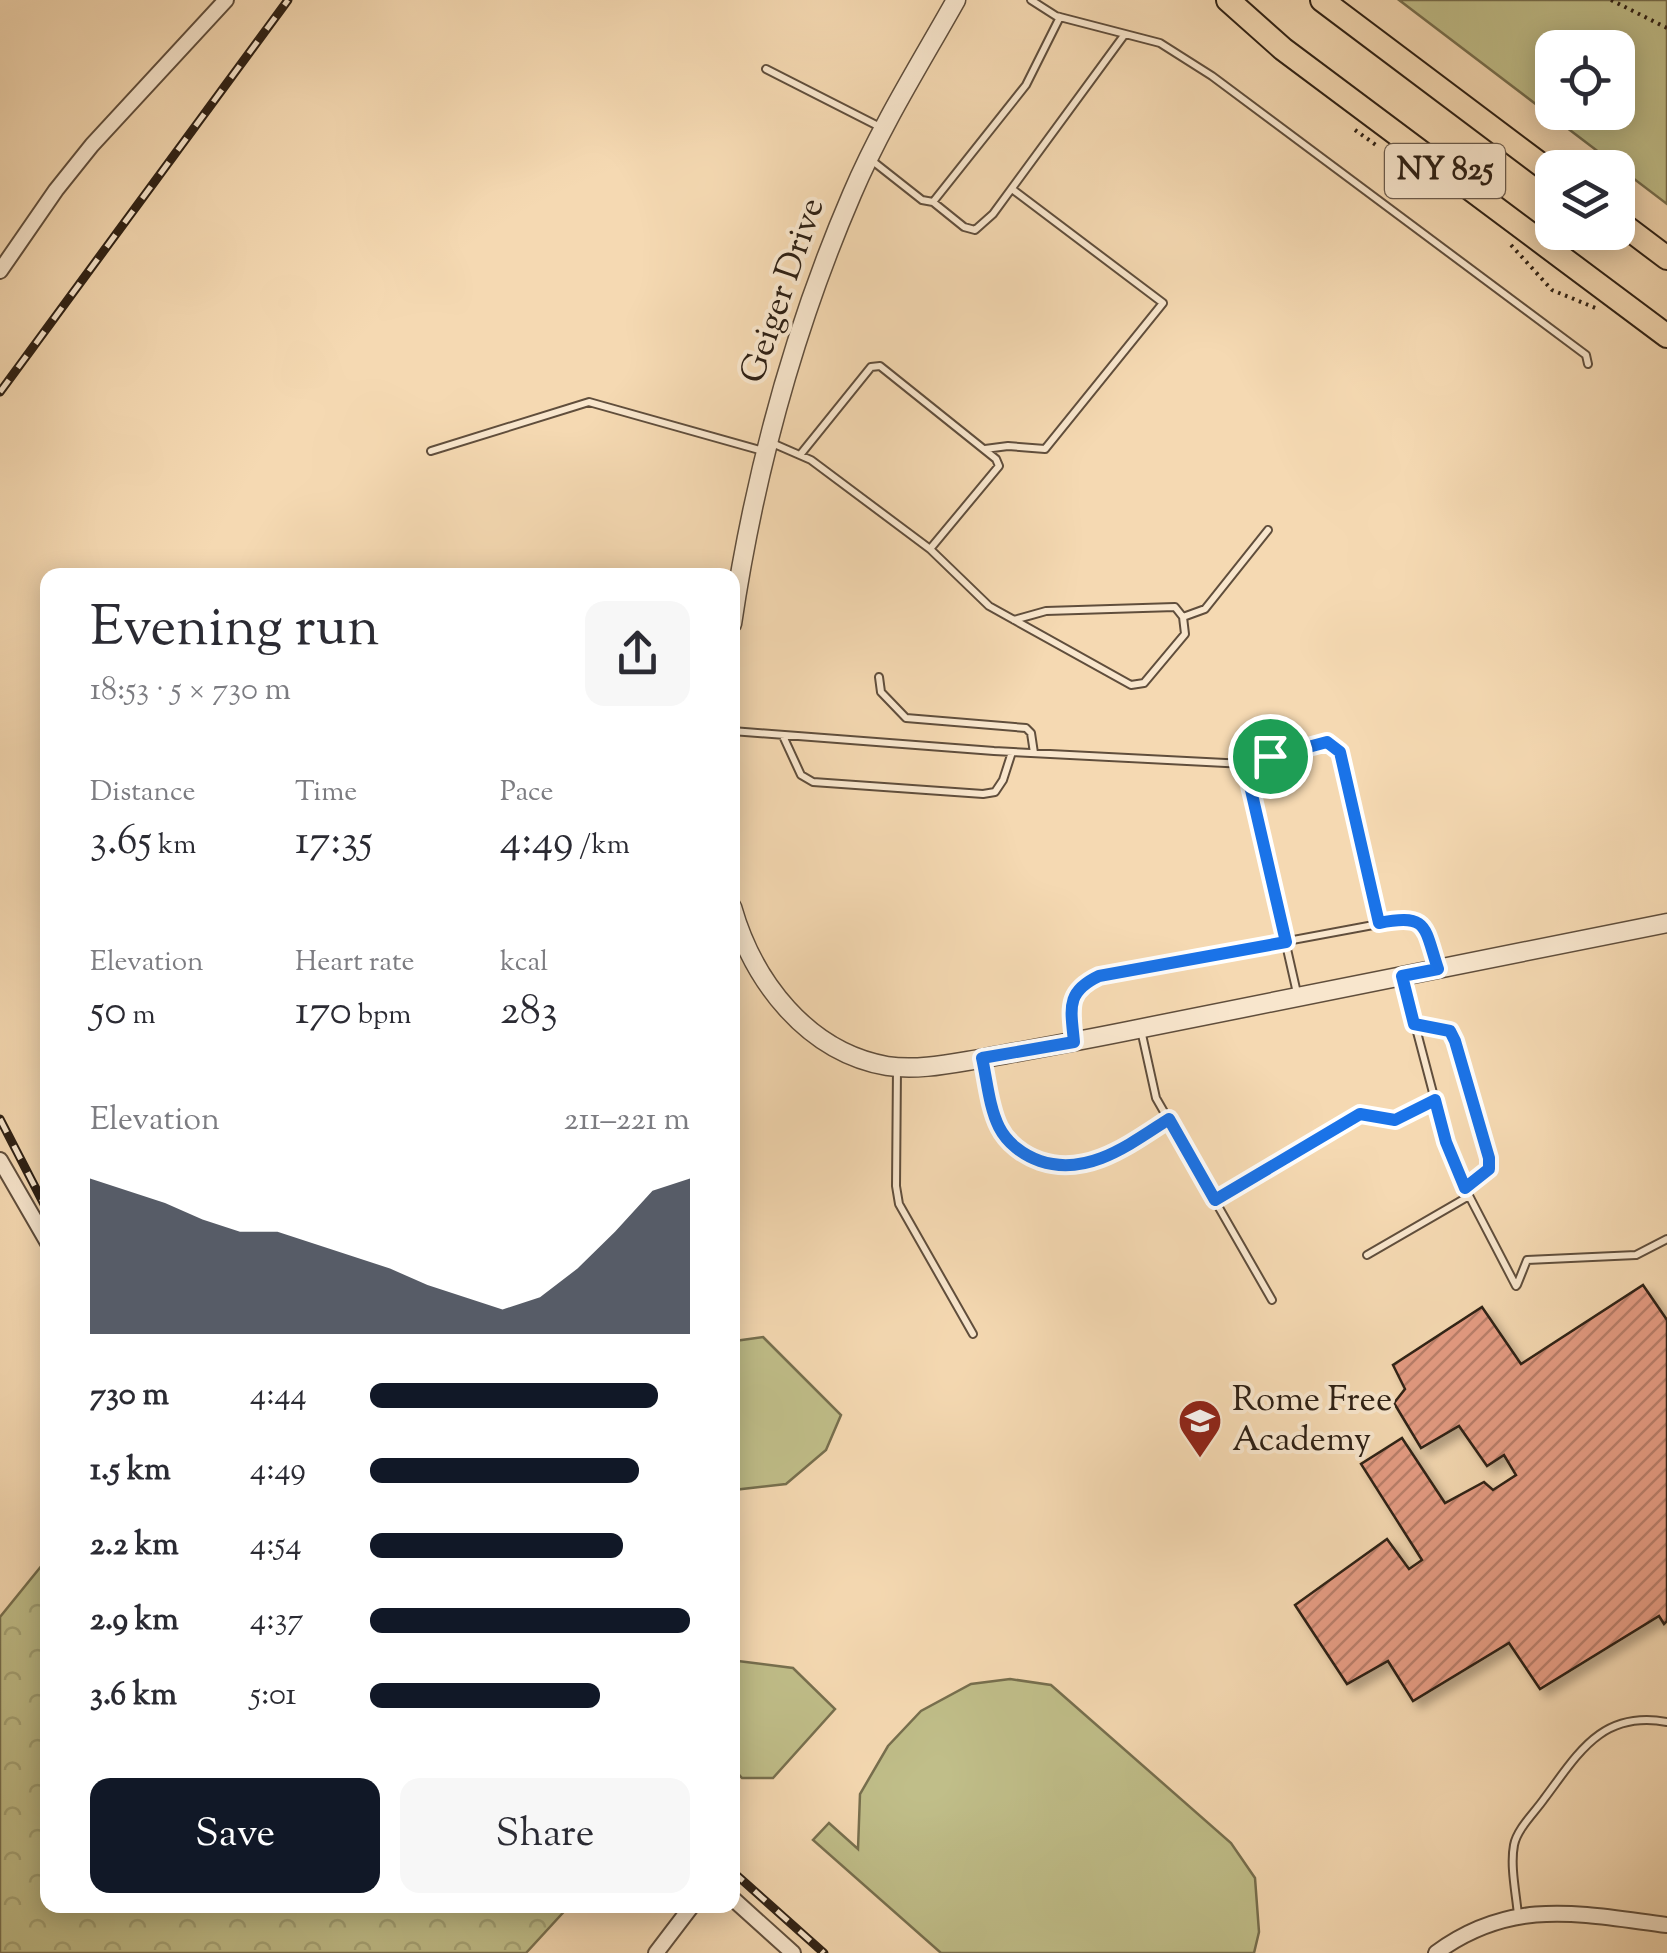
<!DOCTYPE html>
<html lang="en">
<head>
<meta charset="utf-8">
<style>
	:root { --surface:#fff; --page:#f7f7f7; --text:#2b2b33; --muted:#7c7c81; --accent:#111827 }
	body { margin:0; font-family:"Sorts Mill Goudy",serif; background:var(--page); color:var(--text); height:100vh; display:flex; flex-direction:column; font-size:38px; white-space:nowrap }
	* { box-sizing:border-box; margin:0 }
	p { font-size:32px; color:var(--muted) }
	.icon { flex:none; width:55px; height:55px; fill:none; stroke:currentColor; stroke-width:2; stroke-linecap:round; stroke-linejoin:round }
	.map { position:relative; flex:1; overflow:hidden }
	.details { position:absolute; left:40px; top:568px; width:700px; height:1345px; display:flex; flex-direction:column; background:var(--surface); border-radius:20px; box-shadow:0 5px 25px #0003 }
	.details>* { flex:none }
	.controls { position:absolute; left:1535px; top:30px; display:grid; gap:20px }
	.controls a { display:grid; place-items:center; width:100px; height:100px; border-radius:20px; background:var(--surface); box-shadow:0 5px 25px #0003; font-size:50px }
	.pin { position:absolute; display:grid; place-items:center; width:85px; height:85px; color:#fff; margin:-42px; border:5px solid #fff; border-radius:50%; box-shadow:0 2px 10px #0007 }
	.round { display:grid; place-items:center; flex:none; width:105px; height:105px; border-radius:20px; background:var(--page) }
	.head { display:flex; align-items:center; justify-content:space-between; height:170px; padding:0 50px }
	h1 { font-size:55px; font-weight:600; line-height:75px }
	.figures { display:grid; grid-template-columns:repeat(3,1fr); gap:15px; height:170px; padding:10px 50px }
	.figures div { display:grid; align-content:center }
	.figures b { font-size:42px; font-weight:600 }
	.figures small { font-size:28px; font-weight:400 }
	.figures p { font-size:28px }
	.chart { height:280px; padding:20px 50px }
	.chart p { display:flex; justify-content:space-between }
	.chart svg { width:100%; height:180px; margin-top:10px; fill:var(--accent); opacity:.7 }
	.action { display:flex; gap:20px; margin-top:auto; padding:20px 50px }
	.action a { flex:1; height:115px; border-radius:20px; background:var(--accent); color:#fff; font-size:40px; font-weight:600; line-height:115px; text-align:center }
	.action a+a { background:var(--page); color:var(--text) }
	ul { padding:0 50px; list-style:none; font-size:32px }
	li { display:grid; grid-template-columns:160px 120px 1fr; align-items:center; height:75px }
	li i { height:25px; border-radius:12px; background:var(--accent) }
	.map>svg:first-child { display:block }
	.forest { fill:url(#forest-crowns); stroke:#776f4e; stroke-width:2.5 }
	.pitch { fill:#c0be89; stroke:#776f4e; stroke-width:2.5; fill-rule:evenodd }
	.building { fill:url(#building-hatch); stroke:#2e2014; stroke-width:2.5; filter:url(#shadow) }
	.lines { fill:none; stroke-linecap:round; stroke-linejoin:round }
	.service-casing { stroke:#604e3c; stroke-width:10 }
	.minor-casing { stroke:#604e3c; stroke-width:18 }
	.tertiary-casing { stroke:#604e3c; stroke-width:21 }
	.primary-casing { stroke:#2e2014; stroke-width:26 }
	.path { stroke:#2e2014; stroke-width:4; stroke-dasharray:2.5 5; stroke-linecap:butt }
	.service { stroke:#f8e6cd; stroke-width:6 }
	.minor { stroke:#f8e6cd; stroke-width:14 }
	.tertiary { stroke:#f8e6cd; stroke-width:18 }
	.primary { stroke:#f5d9b2; stroke-width:22 }
	.rail-casing { stroke:#2e2014; stroke-width:9 }
	.rail { stroke:#f8e6cd; stroke-width:5; stroke-dasharray:15; stroke-linecap:butt }
	.route-casing { stroke:#fff; stroke-width:20 }
	.route { stroke:#1a73e8; stroke-width:12 }
	.labels { text-anchor:middle; dominant-baseline:central; stroke-width:8; stroke-linejoin:round; paint-order:stroke }
	.shield { fill:#f8e6cd; stroke:#6b5b4c; stroke-width:2.5 }
	.shield-label { font-size:32px; font-weight:bold; fill:#2e2014 }
	.street-label { font-size:35px; fill:#2e2014; stroke:#f8e6cd }
	.poi-label { font-size:35px; fill:#2e2014; stroke:#f8e6cd; text-anchor:start }
</style>
</head>
<body>
<div class="map">
<svg width="1667" height="1953" viewBox="0 0 1667 1953">
	<defs>
		<pattern id="forest-crowns" width="20" height="18" patternUnits="userSpaceOnUse" patternTransform="scale(2.5)"><rect width="20" height="18" fill="#c0be89"/><path d="M2 6a3 3 0 1 1 6 0M12 15a3 3 0 1 1 6 0" fill="none" stroke="#a5a375"/></pattern>
		<pattern id="building-hatch" width="6" height="6" patternUnits="userSpaceOnUse" patternTransform="scale(2.5)"><rect width="6" height="6" fill="#e49b82"/><path d="M-1 1l2-2M0 6l6-6M5 7l2-2" fill="none" stroke="#b97e69"/></pattern>
		<filter id="shadow"><feDropShadow dx="7" dy="7" stdDeviation="5" flood-color="#0004"/></filter>
	</defs>
	<rect width="100%" height="100%" fill="#f5d9b2"/>
	<filter id="stains"><feTurbulence type="fractalNoise" baseFrequency=".002" numOctaves="4"/><feColorMatrix values="0 0 0 0 .2 0 0 0 0 .09 0 0 0 0 .02 0 0 0 .5 -.17"/></filter>
	<radialGradient id="worn" r=".72"><stop offset=".6" stop-color="#630" stop-opacity="0"/><stop offset="1" stop-color="#630" stop-opacity=".3"/></radialGradient>
	<!-- forest -->
	<path class="forest" d="M47,1559L48,1905H570L526,1953H0V1617Z"/>
	<!-- pitch -->
	<path class="pitch" d="M1399,0H1667V204ZM1552,48H1618V112H1552Z
		M763,1337L841,1415L826,1450L786,1484L733,1490V1344L735,1341Z
		M738,1661L793,1668L835,1709L773,1778H742L733,1768V1665Z
		M1010,1679L1051,1685L1231,1843L1255,1878L1259,1932L1254,1953H941L813,1840L829,1823L858,1849L860,1794L888,1746L921,1711L971,1684Z"/>
	<!-- building -->
	<path class="building" d="M1643,1285L1667,1320V1621L1664,1624L1659,1616L1540,1689L1509,1643L1413,1701L1388,1661L1347,1684L1295,1605L1387,1539L1409,1569L1422,1560L1361,1464L1402,1438L1445,1503L1484,1482L1493,1490L1516,1475L1504,1455L1487,1466L1459,1426L1421,1448L1394,1403L1405,1389L1393,1365L1482,1307L1521,1364Z"/>
	<g class="lines">
		<defs>
			<path id="service" d="M1031,0L1056,16L1160,43L1212,76L1586,355L1588,364
				M766,69L882,128
				M870,159L922,200L933,202L1026,85L1060,17
				M933,202L964,227L975,230L993,214L1125,34
				M772,443L811,460L930,549L989,606L1131,685L1144,683L1185,634L1183,617L1175,607L1046,611L1014,620
				M985,449L1008,446L1045,449L1163,303L1012,189
				M431,451L589,402L763,451
				M800,455L871,367L880,366L996,459L999,466L930,549
				M1183,617L1205,609L1268,530
				M879,677L881,692L906,718L1026,728L1031,733L1034,753
				M732,731L994,751L1245,764L1297,993
				M783,736L801,775L813,782L983,794L995,792L1003,780L1012,752
				M1245,764L1327,742L1340,752L1379,923
				M1403,979L1446,1142L1465,1188L1516,1286
				M1414,1025L1450,1031L1455,1041L1489,1158V1169L1465,1188
				M1141,1030L1156,1098L1272,1300
				M1074,1040C1071,1008 1065,992 1099,976L1411,918C1429,924 1431,949 1436,966
				M983,1061C987,1083 989,1109 1000,1129C1042,1202 1120,1150 1169,1119
				M897,1068L896,1186L899,1204L973,1334
				M1215,1200L1359,1114L1395,1120L1435,1100
				M1367,1255L1469,1196
				M1517,1285L1527,1260L1636,1255L1667,1239
				M1518,1915C1516,1893 1510,1866 1514,1845C1517,1829 1535,1812 1544,1799C1578,1754 1601,1710 1667,1722"/>
			<path id="minor" d="M0,271L56,190L92,145L226,0
				M0,1160L48,1243
				M732,1898L793,1953
				M656,1953L691,1907
				M1436,1953C1512,1897 1580,1914 1667,1925"/>
			<path id="tertiary" d="M732,624C754,476 793,331 852,194C881,126 920,64 956,0
				M732,907C753,981 807,1052 887,1066C919,1071 953,1063 985,1058C1034,1049 1084,1040 1133,1030C1311,994 1489,959 1667,923"/>
			<path id="primary" d="M1228,0L1283,49L1667,336
				M1322,0L1552,173
				M1618,221L1667,258"/>
		</defs>
		<!-- service casing -->
		<use href="#service" class="service-casing"/>
		<!-- minor casing -->
		<use href="#minor" class="minor-casing"/>
		<!-- tertiary casing -->
		<use href="#tertiary" class="tertiary-casing"/>
		<!-- primary casing -->
		<use href="#primary" class="primary-casing"/>
		<!-- path -->
		<path class="path" d="M1611,0L1667,28
			M1355,130L1376,145
			M1511,245L1552,290L1598,309"/>
		<!-- service -->
		<use href="#service" class="service"/>
		<!-- minor -->
		<use href="#minor" class="minor"/>
		<!-- tertiary -->
		<use href="#tertiary" class="tertiary"/>
		<!-- primary -->
		<use href="#primary" class="primary"/>
		<defs>
			<path id="rail" d="M0,392L288,0
				M0,1119L48,1212
				M732,1871L824,1953"/>
		</defs>
		<!-- rail casing -->
		<use href="#rail" class="rail-casing"/>
		<!-- rail -->
		<use href="#rail" class="rail"/>
	</g>
	<g class="lines">
		<defs>
			<path id="route" d="M1327,742L1340,752L1379,923C1429,913 1424,927 1438,969L1402,976L1414,1024L1450,1031L1455,1041L1489,1158V1169L1465,1188L1446,1142L1435,1100L1395,1120L1360,1114L1215,1200L1169,1119C1130,1144 1088,1177 1040,1161C1023,1155 1007,1143 999,1127C989,1107 987,1080 982,1058L1074,1042C1071,1009 1065,992 1099,976L1286,942L1245,764Z"/>
		</defs>
		<!-- route casing -->
		<use href="#route" class="route-casing"/>
		<!-- route -->
		<use href="#route" class="route"/>
	</g>
	<!-- icons -->
	<defs>
		<symbol id="school-pin" viewBox="-11 -11 22 30"><path d="M0 17L-7.5 6A9.5 9.5 0 1 1 7.5 6Z" fill="#8f2418" stroke="#f8e6cd"/><path d="M0-5L7-2L0 1L-7-2ZM-4 1L0 2.5L4 1V4Q0 6-4 4Z" fill="#fff"/></symbol>
	</defs>
	<g fill-rule="evenodd">
		<use href="#school-pin" x="1175" y="1396" width="50" height="68"/>
	</g>
	<g class="labels">
		<!-- shield labels -->
		<rect class="shield" x="1385" y="144" width="120" height="54" rx="8"/>
		<g class="shield-label">
			<text x="1445" y="171">NY 825</text>
		</g>
		<!-- street labels -->
		<g class="street-label">
			<text transform="translate(784 291) rotate(-71)">Geiger Drive</text>
		</g>
		<!-- poi labels -->
		<g class="poi-label">
			<text x="1232" y="1401">Rome Free<tspan x="1232" dy="40">Academy</tspan></text>
		</g>
	</g>
	<rect width="100%" height="100%" filter="url(#stains)"/>
	<rect width="100%" height="100%" fill="url(#worn)"/>
</svg>
<div class="controls">
<a><svg class="icon" aria-label="locate" viewBox="0 0 24 24"><circle cx="12" cy="12" r="6"/><path d="M12 2v4M12 18v4M2 12h4M18 12h4"/></svg></a>
<a><svg class="icon" aria-label="layers" viewBox="0 0 24 24"><path d="M12 4l9 5-9 5-9-5zM3 14l9 5 9-5"/></svg></a>
</div>
<div class="pin" style="left:1270px;top:756px;background:#1e9e55"><svg class="icon" aria-label="arrive" viewBox="0 0 24 24"><path d="M6 21V4h12l-3 4 3 4H6"/></svg></div>
<section class="details">
<div class="head"><div><h1>Evening run</h1><p>18:53 · 5 × 730 m</p></div><a class="round"><svg class="icon" aria-label="share" viewBox="0 0 24 24"><path d="M12 15V3M7 8l5-5 5 5M5 13v7h14v-7"/></svg></a></div>
<div class="figures">
<div><p>Distance</p><b>3.65<small> km</small></b></div>
<div><p>Time</p><b>17:35</b></div>
<div><p>Pace</p><b>4:49<small> /km</small></b></div>
</div>
<div class="figures">
<div><p>Elevation</p><b>50<small> m</small></b></div>
<div><p>Heart rate</p><b>170<small> bpm</small></b></div>
<div><p>kcal</p><b>283</b></div>
</div>
<div class="chart"><p><span>Elevation</span>211–221 m</p>
<svg viewBox="0 0 160 44" preserveAspectRatio="none"><path d="M0 44V6L10 9L20 12L30 16L40 19L50 19L60 22L70 25L80 28L90 32L100 35L110 38L120 35L130 28L140 19L150 9L160 6V44z"/></svg>
</div>
<ul>
<li><b>730 m</b>4:44<i style="width:90%"></i></li>
<li><b>1.5 km</b>4:49<i style="width:84%"></i></li>
<li><b>2.2 km</b>4:54<i style="width:79%"></i></li>
<li><b>2.9 km</b>4:37<i style="width:100%"></i></li>
<li><b>3.6 km</b>5:01<i style="width:72%"></i></li>
</ul>
<div class="action"><a>Save</a><a>Share</a></div>
</section>
</div>
</body>
</html>
